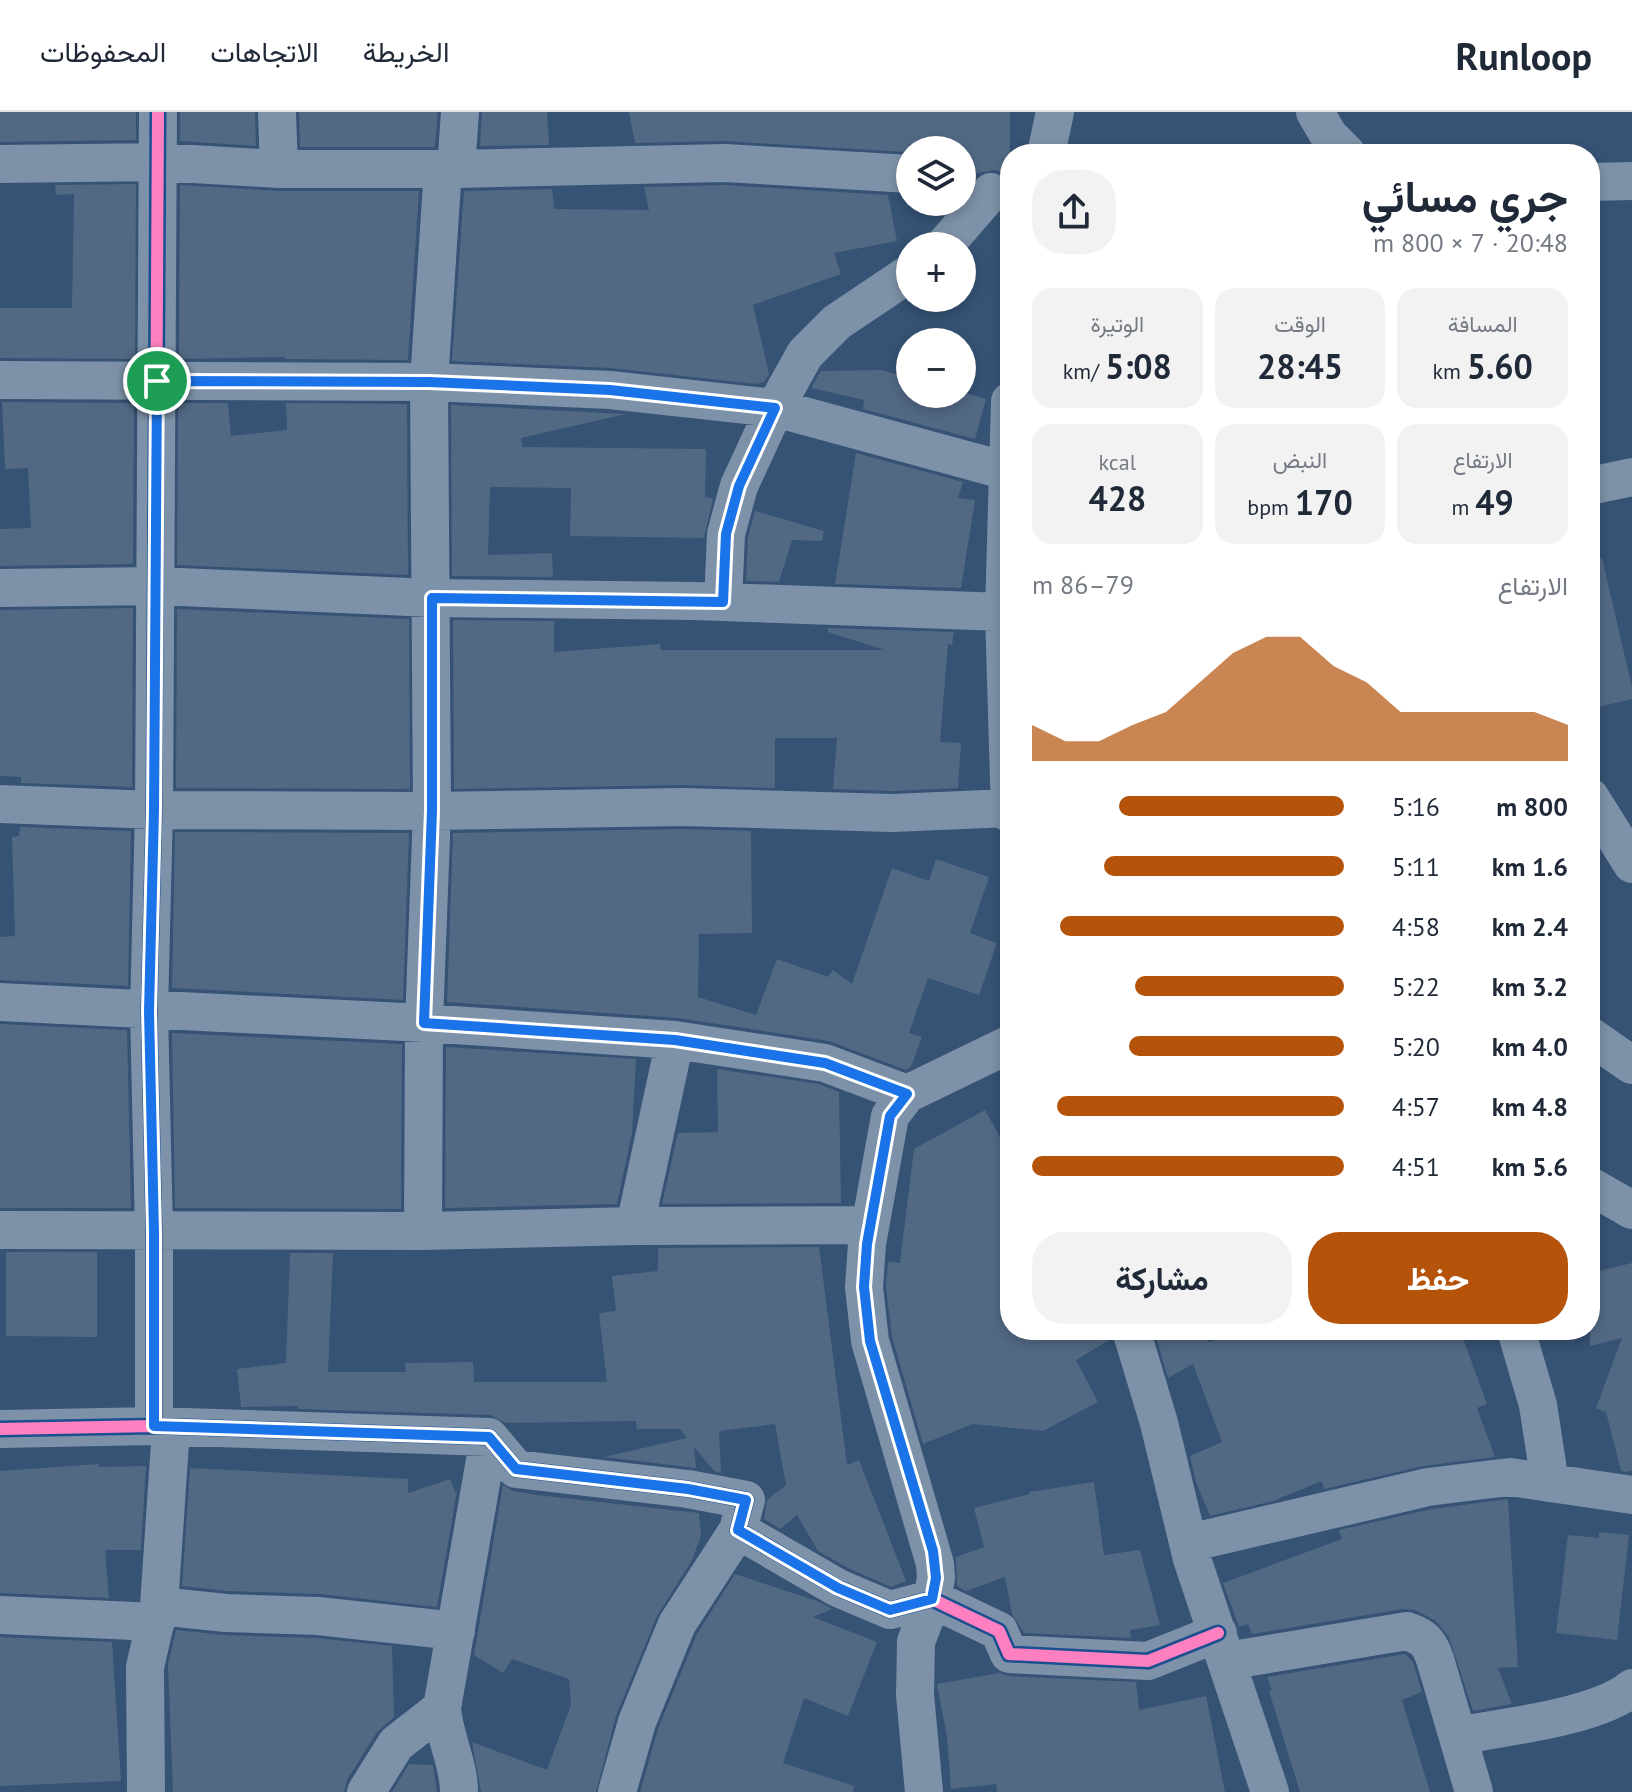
<!DOCTYPE html>
<html lang="ar">
<head>
<meta charset="utf-8">
<style>
	:root { --surface:#fff; --page:#f2f2f3; --text:#1f2937; --muted:#747a83; --line:#e0e1e3; --accent:#b45309 }
	body { margin:0; font-family:"PT Sans",Vazirmatn,sans-serif; background:var(--page); color:var(--text); direction:rtl; height:100vh; display:flex; flex-direction:column; font-size:30px; white-space:nowrap }
	* { box-sizing:border-box; margin:0 }
	p { font-size:26px; color:var(--muted) }
	.icon { flex:none; width:44px; height:44px; fill:none; stroke:currentColor; stroke-width:2; stroke-linecap:round; stroke-linejoin:round }
	.map { position:relative; flex:1; overflow:hidden; direction:ltr }
	.drawer { position:absolute; left:1000px; top:32px; width:600px; height:1196px; display:flex; flex-direction:column; background:var(--surface); border-radius:32px; box-shadow:0 4px 12px #0003; direction:rtl }
	.drawer>* { flex:none }
	.buttons { position:absolute; left:896px; top:24px; display:grid; gap:16px }
	.buttons a { display:grid; place-items:center; width:80px; height:80px; border-radius:50%; background:var(--surface); box-shadow:0 4px 12px #0003; font-size:40px }
	.pin { position:absolute; display:grid; place-items:center; width:68px; height:68px; color:#fff; margin:-34px; border:4px solid #fff; border-radius:50%; box-shadow:0 2px 8px #0007 }
	.round { display:grid; place-items:center; flex:none; width:84px; height:84px; border-radius:32px; background:var(--page) }
	.headline { display:flex; align-items:center; justify-content:space-between; height:136px; padding:0 32px }
	h1 { font-size:44px; font-weight:700; line-height:60px }
	.stats { display:grid; grid-template-columns:repeat(3,1fr); gap:12px; height:136px; padding:8px 32px }
	.stats div { display:grid; align-content:center; border-radius:20px; background:var(--page); text-align:center }
	.stats b { font-size:34px; font-weight:700 }
	.stats small { font-size:22px; font-weight:400 }
	.stats p { font-size:22px }
	.chart { height:224px; padding:16px 32px }
	.chart p { display:flex; justify-content:space-between }
	.chart svg { width:100%; height:144px; margin-top:8px; fill:var(--accent); opacity:.7 }
	.cta { display:flex; gap:16px; margin-top:auto; padding:16px 32px }
	.cta a { flex:1; height:92px; border-radius:32px; background:var(--accent); color:#fff; font-size:32px; font-weight:700; line-height:92px; text-align:center }
	.cta a+a { background:var(--page); color:var(--text) }
	ul { padding:0 32px; list-style:none; font-size:26px }
	li { display:grid; grid-template-columns:128px 96px 1fr; align-items:center; height:60px }
	li i { height:20px; border-radius:10px; background:var(--accent) }
	header { display:flex; align-items:center; gap:48px; box-sizing:border-box; height:112px; padding:0 40px; background:var(--surface); border-bottom:2px solid var(--line) }
	header strong { font-size:38px }
	nav { display:flex; gap:44px; margin-inline-start:auto; font-size:28px }
	.map>svg:first-child { display:block }
	.building { fill:#526984 }
	.lines { fill:none; stroke-linecap:round; stroke-linejoin:round }
	.minor { stroke:#7d92a8; stroke-width:38 }
	.cycleway-casing { stroke:#1b4f8f; stroke-width:17 }
	.cycleway { stroke:#ff80c0; stroke-width:12 }
	.route-casing { stroke:#fff; stroke-width:16 }
	.route { stroke:#1a73e8; stroke-width:10 }
</style>
</head>
<body>
<header>
<strong>Runloop</strong>
<nav><a>الخريطة</a><a>الاتجاهات</a><a>المحفوظات</a></nav>
</header>
<div class="map">
<svg width="1632" height="1680" viewBox="0 0 1632 1680">
	<rect width="100%" height="100%" fill="#365274"/>
	<!-- building -->
	<path class="building" d="M0,0H136V28L0,30Z
		M180,0H255L256,34L180,29Z
		M299,0H438L435,35H300Z
		M482,0H547L549,33L480,34Z
		M629,0H1010V62L994,58L962,64V38L905,40L725,29L635,31Z
		M136,72L135,247L0,246V196H72L74,82L56,83L55,73Z
		M180,73L279,79H419L408,248L285,247V245L179,247Z
		M725,73L888,83L897,129L834,141L841,162L753,193L769,262L764,270L756,272L611,256L452,249L464,79L552,77L554,97L649,98L644,75Z
		M881,258L910,266V282L962,280L986,287L975,327L863,297L864,288L811,276L821,259Z
		M2,290L134,291L133,452L0,454V417L31,416L28,356L5,357Z
		M178,291H228L231,324L287,318L286,291L407,292L408,463L177,453Z
		M451,293L626,302L521,326L522,335L706,337L705,385L713,387L704,426L570,424L571,376L490,375L488,443L552,441L553,465L452,464Z
		M856,341L963,370L958,386L975,388L961,476L835,472Z
		M755,399L824,419L822,429L792,428L779,470L746,469L748,425Z
		M1602,446L1632,575V587L1590,597V448Z
		M133,496L132,675L21,671V665L0,664V498Z
		M177,497L409,507L410,677L176,676Z
		M453,508L554,509V540L660,532L661,538H885L828,520V516L954,520L952,533L948,532L940,630L961,631L958,676L892,679L833,677L837,626H775V676L683,673L454,677Z
		M20,715L131,719L128,874L0,868V825L15,824L12,725L19,724Z
		M683,717L751,719L752,821L699,822L698,885L756,903L777,847L828,865L833,858L852,872L892,756L929,769L936,747L989,765L970,821L997,831L979,883L928,866L909,921L922,925L911,955L906,958L829,929L678,906L447,890L453,721Z
		M175,720L409,721L403,888L172,876Z
		M0,912L127,918L131,1096H0Z
		M172,921L402,932L401,1097L175,1096Z
		M446,935L636,947L632,1021L617,1092L445,1096Z
		M717,957L819,972L839,980L841,1091L662,1092L678,1021L718,1020Z
		M985,998L1000,1025L1010,1020L1001,1118L1010,1119V1218H1110L1111,1227L1076,1248L1098,1290L1043,1319L973,1312L923,1332L892,1225L886,1175L888,1150L900,1151L914,1037Z
		M819,1135L847,1353L859,1348L906,1469L891,1475L848,1456L818,1439L797,1403L780,1417L764,1407L767,1388L786,1373L775,1312L719,1319L721,1361L714,1359L694,1335L696,1356L604,1345L687,1326L680,1317H637L636,1309L506,1311L490,1303L298,1297V1294L241,1295L237,1257L286,1251L290,1141H333L328,1260H406L405,1251L473,1250L474,1270H607L599,1201L616,1199L612,1164L658,1159V1136Z
		M6,1140H97V1225L6,1224Z
		M1632,1151V1359L1626,1360L1621,1359L1606,1300L1596,1296L1622,1226L1590,1234V1161Z
		M1154,1218H1202L1209,1230L1245,1218H1460L1487,1292L1477,1296L1495,1345L1423,1354L1324,1377L1322,1369L1273,1389L1210,1404L1196,1370L1190,1344L1222,1330L1193,1252L1168,1266Z
		M99,1352V1355L146,1354L141,1438H105L109,1486L0,1481V1359Z
		M190,1356L408,1367V1381L450,1367L455,1380L457,1379L437,1495L320,1482L228,1479L182,1474Z
		M1094,1370L1104,1443L1140,1438L1160,1513L1130,1518L1131,1526L1024,1521L1012,1502L1005,1465L966,1479L957,1474L956,1445L984,1435L974,1396L1030,1382L1029,1380Z
		M503,1373L513,1379L537,1383L699,1401L701,1424L692,1448L657,1504L616,1604L596,1680H481L472,1630L547,1658L571,1593L569,1567L512,1547L503,1561L474,1543Z
		M1508,1387L1518,1555L1498,1556L1512,1592L1473,1599L1449,1525L1436,1509L1415,1498L1403,1497L1252,1522L1248,1512L1239,1515L1223,1471L1342,1427L1339,1418L1432,1397Z
		M1599,1420L1629,1423L1617,1528L1556,1521L1568,1423L1599,1426Z
		M735,1462L817,1489L832,1497L813,1505L877,1530L848,1604L804,1586L783,1651L854,1674L853,1680H640L658,1617L697,1522Z
		M176,1518L225,1523L316,1526L392,1534L394,1605L377,1620L347,1668L344,1680H173L168,1552Z
		M0,1525L112,1530L121,1669L0,1674Z
		M1405,1542L1413,1550L1422,1580L1402,1588L1430,1680H1300L1269,1579L1272,1578L1267,1565Z
		M999,1561L1008,1564L1136,1570L1139,1598L1206,1584L1225,1680H997L996,1672L951,1677L947,1625L937,1572Z
		M409,1652L433,1653L437,1680H392Z"/>
	<g class="lines">
		<!-- minor -->
		<path class="minor" d="M277,0L279,57
			M1315,0L1329,24L1347,42
			M1046,42L1055,0
			M0,52L159,50L279,57H456L725,51L910,62
			M456,57L460,0
			M1590,70L1632,69
			M944,134L991,80
			M0,268L429,270L610,278L775,296L1007,359
			M1010,289L1004,500L1010,702
			M1590,374L1632,365
			M0,476L156,474L432,486L695,489L1004,500
			M723,490L726,422L739,374L775,296L805,242L837,210L910,161
			M1590,685L1632,752
			M0,692L154,698L432,699L683,695L892,701L1009,696
			M0,890L424,911L675,928L825,951L907,982
			M1590,924L1632,953
			M1590,1074L1632,1098
			M635,1114L675,928
			M0,1118L423,1119L635,1114L870,1113
			M423,1119L424,911L432,699L429,270L443,56
			M1131,1218L1159,1311L1192,1447L1270,1680
			M1516,1218L1538,1293L1550,1371
			M154,1314V1120L149,899L154,698L158,0
			M0,1317L154,1314L489,1325L516,1357L688,1377L746,1388L738,1418L838,1476L890,1498L932,1487L999,1519L1009,1542L1148,1549L1218,1521
			M1189,1431L1428,1375L1476,1369L1510,1365L1632,1383
			M159,1494L226,1501L318,1504L456,1519
			M0,1503L156,1510
			M1227,1549L1407,1519C1424,1525 1429,1530 1435,1547L1474,1680
			M1458,1624C1503,1615 1598,1605 1632,1576
			M146,1680L145,1555L159,1494L171,1316
			M366,1680L396,1632L442,1596
			M459,1680C459,1651 444,1625 442,1596L489,1325
			M617,1680L637,1610L677,1512L738,1418
			M924,1680L915,1583L916,1530L932,1487L936,1466L935,1452L870,1229L864,1175L867,1132L890,1004L907,982L1010,932"/>
		<defs>
			<path id="cycleway" d="M154,1314V1120L149,899L154,698L158,0
				M0,1317L154,1314L489,1325L516,1357L688,1377L746,1388L738,1418L838,1476L890,1498L932,1487L999,1519L1009,1542L1148,1549L1218,1521"/>
		</defs>
		<!-- cycleway casing -->
		<use href="#cycleway" class="cycleway-casing"/>
		<!-- cycleway -->
		<use href="#cycleway" class="cycleway"/>
	</g>
	<g class="lines">
		<defs>
			<path id="route" d="M157,269L429,270L610,278L775,296L739,374L726,422L723,490L432,486V699L424,911L675,928L825,951L907,982L890,1004L867,1132L864,1175L870,1229L933,1439L936,1466L932,1487L890,1498L838,1476L738,1418L746,1388L688,1377L516,1357L489,1325L154,1314V1120L149,899L154,698Z"/>
		</defs>
		<!-- route casing -->
		<use href="#route" class="route-casing"/>
		<!-- route -->
		<use href="#route" class="route"/>
	</g>
</svg>
<div class="buttons">
<a><svg class="icon" aria-label="layers" viewBox="0 0 24 24"><path d="M12 4l9 5-9 5-9-5zM3 14l9 5 9-5"/></svg></a>
<a>+</a>
<a>−</a>
</div>
<div class="pin" style="left:157px;top:269px;background:#1e9e55"><svg class="icon" aria-label="arrive" viewBox="0 0 24 24"><path d="M6 21V4h12l-3 4 3 4H6"/></svg></div>
<section class="drawer">
<div class="headline"><div><h1>جري مسائي</h1><p>20:48 · 7 × 800 m</p></div><a class="round"><svg class="icon" aria-label="share" viewBox="0 0 24 24"><path d="M12 15V3M7 8l5-5 5 5M5 13v7h14v-7"/></svg></a></div>
<div class="stats">
<div><p>المسافة</p><b>5.60<small> km</small></b></div>
<div><p>الوقت</p><b>28:45</b></div>
<div><p>الوتيرة</p><b>5:08<small> /km</small></b></div>
</div>
<div class="stats">
<div><p>الارتفاع</p><b>49<small> m</small></b></div>
<div><p>النبض</p><b>170<small> bpm</small></b></div>
<div><p>kcal</p><b>428</b></div>
</div>
<div class="chart"><p><span>الارتفاع</span>79–86 m</p>
<svg viewBox="0 0 160 44" preserveAspectRatio="none"><path d="M0 44V33L10 38L20 38L30 33L40 29L50 20L60 11L70 6L80 6L90 15L100 20L110 29L120 29L130 29L140 29L150 29L160 33V44z"/></svg>
</div>
<ul>
<li><b>800 m</b>5:16<i style="width:72%"></i></li>
<li><b>1.6 km</b>5:11<i style="width:77%"></i></li>
<li><b>2.4 km</b>4:58<i style="width:91%"></i></li>
<li><b>3.2 km</b>5:22<i style="width:67%"></i></li>
<li><b>4.0 km</b>5:20<i style="width:69%"></i></li>
<li><b>4.8 km</b>4:57<i style="width:92%"></i></li>
<li><b>5.6 km</b>4:51<i style="width:100%"></i></li>
</ul>
<div class="cta"><a>حفظ</a><a>مشاركة</a></div>
</section>
</div>
</body>
</html>
